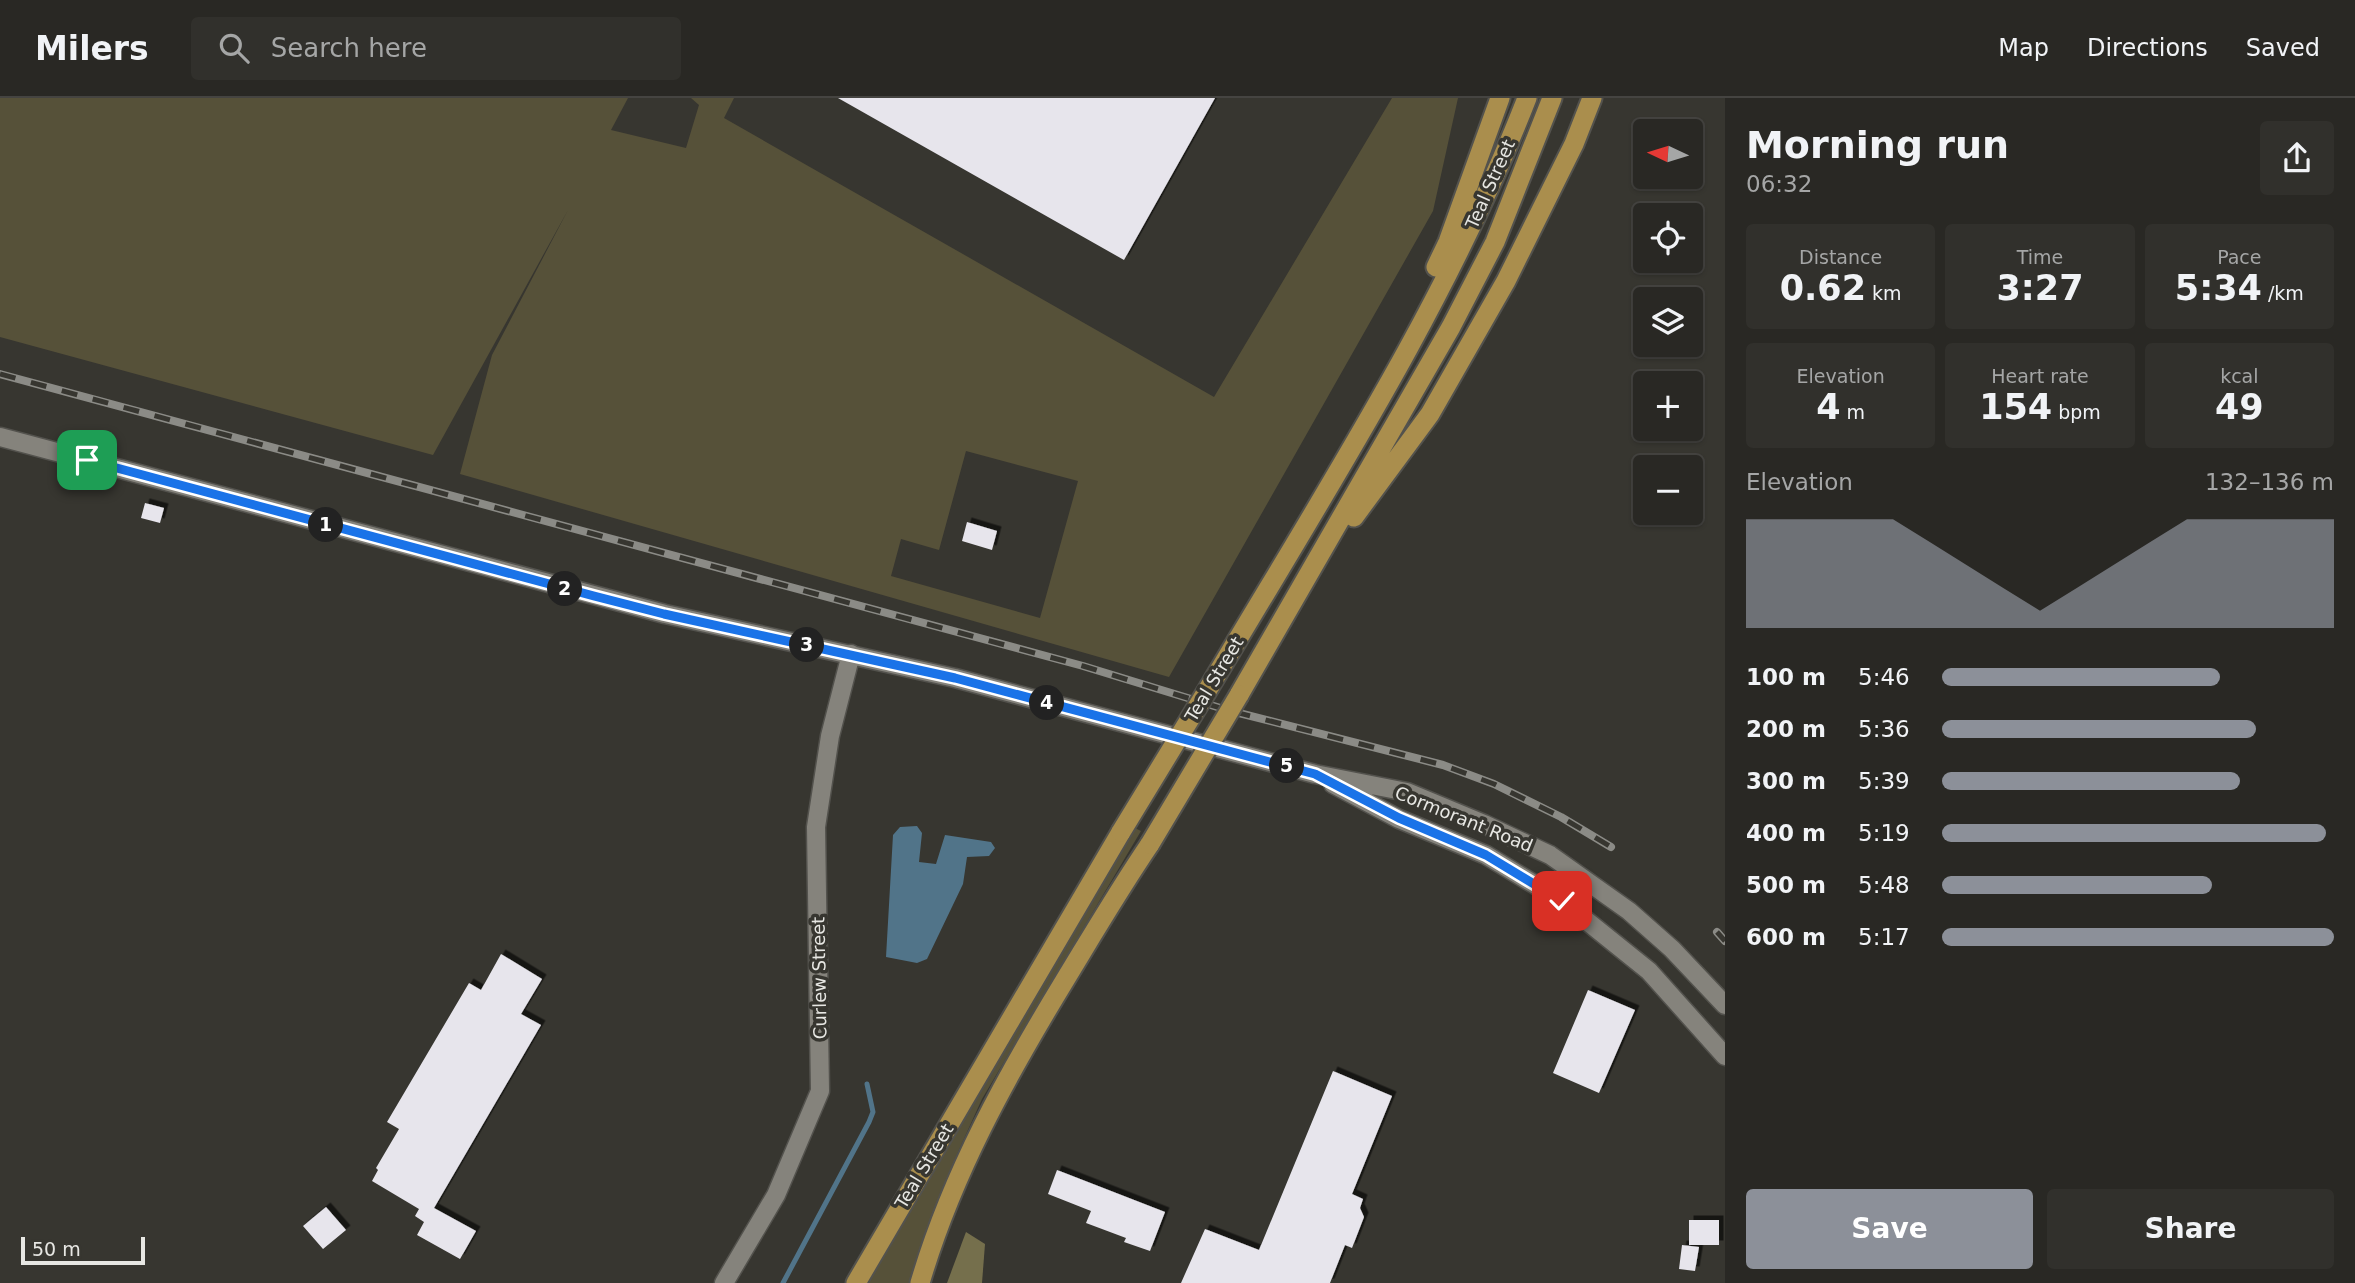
<!DOCTYPE html>
<html lang="en">
<head>
<meta charset="utf-8">
<style>
	:root { --surface:#292824; --page:#31302c; --text:#f1f3f6; --muted:#a5a6a6; --line:#454441; --accent:#8c9099 }
	body { margin:0; font-family:"DejaVu Sans",sans-serif; background:var(--page); color:var(--text); height:100vh; display:flex; flex-direction:column; font-size:26px; white-space:nowrap }
	* { box-sizing:border-box; margin:0 }
	p { font-size:23px; color:var(--muted) }
	.icon { flex:none; width:38px; height:38px; fill:none; stroke:currentColor; stroke-width:2; stroke-linecap:round; stroke-linejoin:round }
	.map { position:relative; flex:1; overflow:hidden }
	.panel { display:flex; flex-direction:column; background:var(--surface); width:630px }
	.panel>* { flex:none }
	.needle { width:46px; rotate:274deg }
	.controls { position:absolute; left:1633px; top:21px; display:grid; gap:14px }
	.controls a { display:grid; place-items:center; width:70px; height:70px; border-radius:7px; background:var(--surface); box-shadow:0 2px 5px #0004,0 0 0 2px var(--line); font-size:35px }
	.scale { position:absolute; left:21px; bottom:18px; width:124px; box-sizing:border-box; padding-left:7px; border:4px solid #e7e7e3; border-top:0; font-size:19px; line-height:24px; white-space:nowrap; color:#e7e7e3; -webkit-text-stroke:5px #373630; paint-order:stroke }
	.pin { position:absolute; display:grid; place-items:center; width:60px; height:60px; color:#fff; margin:-30px; border-radius:14px; box-shadow:0 4px 10px #0006 }
	.km { position:absolute; width:35px; height:35px; margin:-18px; border-radius:50%; background:#222; color:#fff; font-size:19px; line-height:35px; text-align:center }
	.round { display:grid; place-items:center; flex:none; width:74px; height:74px; border-radius:7px; background:var(--page) }
	.summary { display:flex; align-items:center; justify-content:space-between; height:119px; padding:0 21px }
	h1 { font-size:38px; font-weight:600; line-height:52px }
	.stats { display:grid; grid-template-columns:repeat(3,1fr); gap:10px; height:119px; padding:7px 21px }
	.stats div { display:grid; align-content:center; border-radius:7px; background:var(--page); text-align:center }
	.stats b { font-size:35px; font-weight:600 }
	.stats small { font-size:19px; font-weight:400 }
	.stats p { font-size:19px }
	.chart { height:196px; padding:14px 21px }
	.chart p { display:flex; justify-content:space-between }
	.chart svg { width:100%; height:126px; margin-top:7px; fill:var(--accent); opacity:.7 }
	.action { display:flex; gap:14px; margin-top:auto; padding:14px 21px }
	.action a { flex:1; height:80px; border-radius:7px; background:var(--accent); color:#fff; font-size:28px; font-weight:600; line-height:80px; text-align:center }
	.action a+a { background:var(--page); color:var(--text) }
	ul { padding:0 21px; list-style:none; font-size:23px }
	li { display:grid; grid-template-columns:112px 84px 1fr; align-items:center; height:52px }
	li i { height:18px; border-radius:9px; background:var(--accent) }
	header { display:flex; align-items:center; gap:42px; box-sizing:border-box; height:98px; padding:0 35px; background:var(--surface); border-bottom:2px solid var(--line) }
	header strong { font-size:33px }
	nav { display:flex; gap:38px; margin-inline-start:auto; font-size:24px }
	.search { width:490px; height:63px; background:var(--page); display:flex; align-items:center; gap:18px; box-sizing:border-box; padding:0 24px; border-radius:7px; color:var(--muted); font-size:26px }
	main { display:flex; flex:1; min-height:0 }
	.map>svg:first-child { display:block }
	.green { fill:#565139; fill-rule:evenodd }
	.forest { fill:#756f4c }
	.water { fill:#517489 }
	.lines { fill:none; stroke-linecap:round; stroke-linejoin:round }
	.stream { stroke:#517489; stroke-width:5 }
	.building { fill:#e7e5ec; filter:url(#shadow) }
	.minor-casing { stroke:#53524d; stroke-width:21 }
	.primary-casing { stroke:#53524d; stroke-width:23 }
	.minor { stroke:#85837c; stroke-width:18 }
	.primary { stroke:#aa8e4d; stroke-width:19 }
	.rail-casing { stroke:#8b8b86; stroke-width:8 }
	.rail { stroke:#373630; stroke-width:5; stroke-dasharray:16; stroke-linecap:butt }
	.primary-bridge-casing { stroke:#53524d; stroke-width:23; stroke-linecap:butt }
	.primary-bridge { stroke:#aa8e4d; stroke-width:19 }
	.route-casing { stroke:#fff; stroke-width:14 }
	.route { stroke:#1a73e8; stroke-width:9 }
	.labels { text-anchor:middle; dominant-baseline:central; stroke-width:7; stroke-linejoin:round; paint-order:stroke }
	.street-label { font-size:18px; fill:#e7e7e3; stroke:#373630 }
</style>
</head>
<body>
<header>
<strong>Milers</strong>
<div class="search"><svg class="icon" aria-label="search" viewBox="0 0 24 24"><circle cx="10" cy="10" r="6"/><path d="M15 15l6 6"/></svg>Search here</div>
<nav><a>Map</a><a>Directions</a><a>Saved</a></nav>
</header>
<main>
<div class="map">
<svg width="1725" height="1185" viewBox="0 0 1725 1185">
	<defs>
		<filter id="shadow"><feDropShadow dx="4.5" dy="-4.5" stdDeviation="0" flood-color="#0009"/></filter>
	</defs>
	<rect width="100%" height="100%" fill="#373630"/>
	<!-- green -->
	<path class="green" d="M0,0H628L611,32L686,50L699,7L691,0H734L724,20L1214,299L1392,0H1458L1433,113L1169,579L460,376L492,257L568,112L433,357L0,239ZM966,353L1078,383L1040,520L891,478L901,441L939,452Z
		M1135,730L1141,733L982,1001L958,1054L917,1159L911,1185H868L902,1122Z"/>
	<!-- forest -->
	<path class="forest" d="M966,1134L985,1146L982,1185H947Z"/>
	<!-- water -->
	<path class="water" d="M917,728L922,735L919,764L936,766L945,737L991,744L995,750L989,758L967,759L963,786L927,861L917,865L886,859L893,737L900,729Z"/>
	<g class="lines">
		<!-- stream -->
		<path class="stream" d="M783,1185L869,1024L873,1014L867,986"/>
	</g>
	<!-- building -->
	<path class="building" d="M838,0H1215L1124,162Z
		M145,405L164,410L160,425L141,420Z
		M967,424L997,433L992,452L962,443Z
		M501,856L542,881L521,916L541,927L434,1110L476,1133L460,1161L417,1137L424,1124L415,1118L419,1111L372,1083L378,1072L376,1070L399,1031L387,1024L469,885L481,892Z
		M1588,892L1635,912L1599,995L1553,975Z
		M1333,973L1392,998L1352,1096L1363,1101L1360,1110L1364,1119L1352,1150L1345,1147L1330,1185H1181L1205,1131L1259,1152Z
		M1057,1072L1165,1114L1150,1153L1124,1144L1126,1140L1086,1125L1091,1113L1048,1096Z
		M326,1109L346,1132L323,1151L303,1128Z
		M1689,1122H1719V1147H1689Z
		M1682,1147L1699,1149L1695,1173L1679,1171Z"/>
	<g class="lines">
		<defs>
			<path id="minor" d="M0,339L665,516L955,580L1315,676L1407,694L1484,726L1550,757L1629,813L1672,851L1725,907
				M1333,686L1399,721L1486,757L1562,803L1649,873L1725,958
				M724,1185L776,1097L820,993L816,729L830,638L851,556"/>
			<path id="primary" d="M1436,169L1448,144L1500,0
				M1354,419L1430,316L1506,183L1574,46L1592,0
				M1210,588C1323,397 1446,208 1527,0
				M1239,597L1451,229L1495,144L1552,0
				M856,1185L1121,734
				M920,1185C952,1076 1006,979 1065,882C1093,836 1120,790 1150,746"/>
		</defs>
		<!-- minor casing -->
		<use href="#minor" class="minor-casing"/>
		<!-- primary casing -->
		<use href="#primary" class="primary-casing"/>
		<!-- minor -->
		<use href="#minor" class="minor"/>
		<!-- primary -->
		<use href="#primary" class="primary"/>
		<defs>
			<path id="rail" d="M0,276L1083,568L1227,612L1443,667L1494,686L1561,719L1611,749
				M1717,834L1725,843"/>
		</defs>
		<!-- rail casing -->
		<use href="#rail" class="rail-casing"/>
		<!-- rail -->
		<use href="#rail" class="rail"/>
		<defs>
			<path id="primary-bridge" d="M1121,734L1210,588
				M1150,746L1239,597"/>
		</defs>
		<!-- primary-bridge casing -->
		<use href="#primary-bridge" class="primary-bridge-casing"/>
		<!-- primary-bridge -->
		<use href="#primary-bridge" class="primary-bridge"/>
	</g>
	<g class="lines">
		<defs>
			<path id="route" d="M87,362L594,498L664,516L955,580L1315,676L1399,720L1486,757L1562,803"/>
		</defs>
		<!-- route casing -->
		<use href="#route" class="route-casing"/>
		<!-- route -->
		<use href="#route" class="route"/>
	</g>
	<g class="labels">
		<!-- street labels -->
		<g class="street-label">
			<text transform="translate(1490 86) rotate(-66)">Teal Street</text>
			<text transform="translate(1214 581) rotate(-59)">Teal Street</text>
			<text transform="translate(1464 721) rotate(22)">Cormorant Road</text>
			<text transform="translate(819 880) rotate(-91)">Curlew Street</text>
			<text transform="translate(924 1068) rotate(-59)">Teal Street</text>
		</g>
	</g>
</svg>
<div class="controls">
<a><svg class="needle" viewBox="-14 -14 28 28"><path d="M0-13l5 13h-10z" fill="#e53935"/><path d="M0 13l5-13h-10z" fill="#a5a6a6"/></svg></a>
<a><svg class="icon" aria-label="locate" viewBox="0 0 24 24"><circle cx="12" cy="12" r="6"/><path d="M12 2v4M12 18v4M2 12h4M18 12h4"/></svg></a>
<a><svg class="icon" aria-label="layers" viewBox="0 0 24 24"><path d="M12 4l9 5-9 5-9-5zM3 14l9 5 9-5"/></svg></a>
<a>+</a>
<a>−</a>
</div>
<div class="scale">50 m</div>
<div class="pin" style="left:87px;top:362px;background:#1e9e55"><svg class="icon" aria-label="arrive" viewBox="0 0 24 24"><path d="M6 21V4h12l-3 4 3 4H6"/></svg></div>
<div class="pin" style="left:1562px;top:803px;background:#d93025"><svg class="icon" aria-label="check" viewBox="0 0 24 24"><path d="M5 12l5 5 9-10"/></svg></div>
<b class="km" style="left:326px;top:427px">1</b>
<b class="km" style="left:565px;top:491px">2</b>
<b class="km" style="left:807px;top:547px">3</b>
<b class="km" style="left:1047px;top:605px">4</b>
<b class="km" style="left:1287px;top:668px">5</b>
</div>
<section class="panel">
<div class="summary"><div><h1>Morning run</h1><p>06:32</p></div><a class="round"><svg class="icon" aria-label="share" viewBox="0 0 24 24"><path d="M12 15V3M7 8l5-5 5 5M5 13v7h14v-7"/></svg></a></div>
<div class="stats">
<div><p>Distance</p><b>0.62<small> km</small></b></div>
<div><p>Time</p><b>3:27</b></div>
<div><p>Pace</p><b>5:34<small> /km</small></b></div>
</div>
<div class="stats">
<div><p>Elevation</p><b>4<small> m</small></b></div>
<div><p>Heart rate</p><b>154<small> bpm</small></b></div>
<div><p>kcal</p><b>49</b></div>
</div>
<div class="chart"><p><span>Elevation</span>132–136 m</p>
<svg viewBox="0 0 160 44" preserveAspectRatio="none"><path d="M0 44V6L10 6L20 6L30 6L40 6L50 14L60 22L70 30L80 38L90 30L100 22L110 14L120 6L130 6L140 6L150 6L160 6V44z"/></svg>
</div>
<ul>
<li><b>100 m</b>5:46<i style="width:71%"></i></li>
<li><b>200 m</b>5:36<i style="width:80%"></i></li>
<li><b>300 m</b>5:39<i style="width:76%"></i></li>
<li><b>400 m</b>5:19<i style="width:98%"></i></li>
<li><b>500 m</b>5:48<i style="width:69%"></i></li>
<li><b>600 m</b>5:17<i style="width:100%"></i></li>
</ul>
<div class="action"><a>Save</a><a>Share</a></div>
</section>
</main>
</body>
</html>
